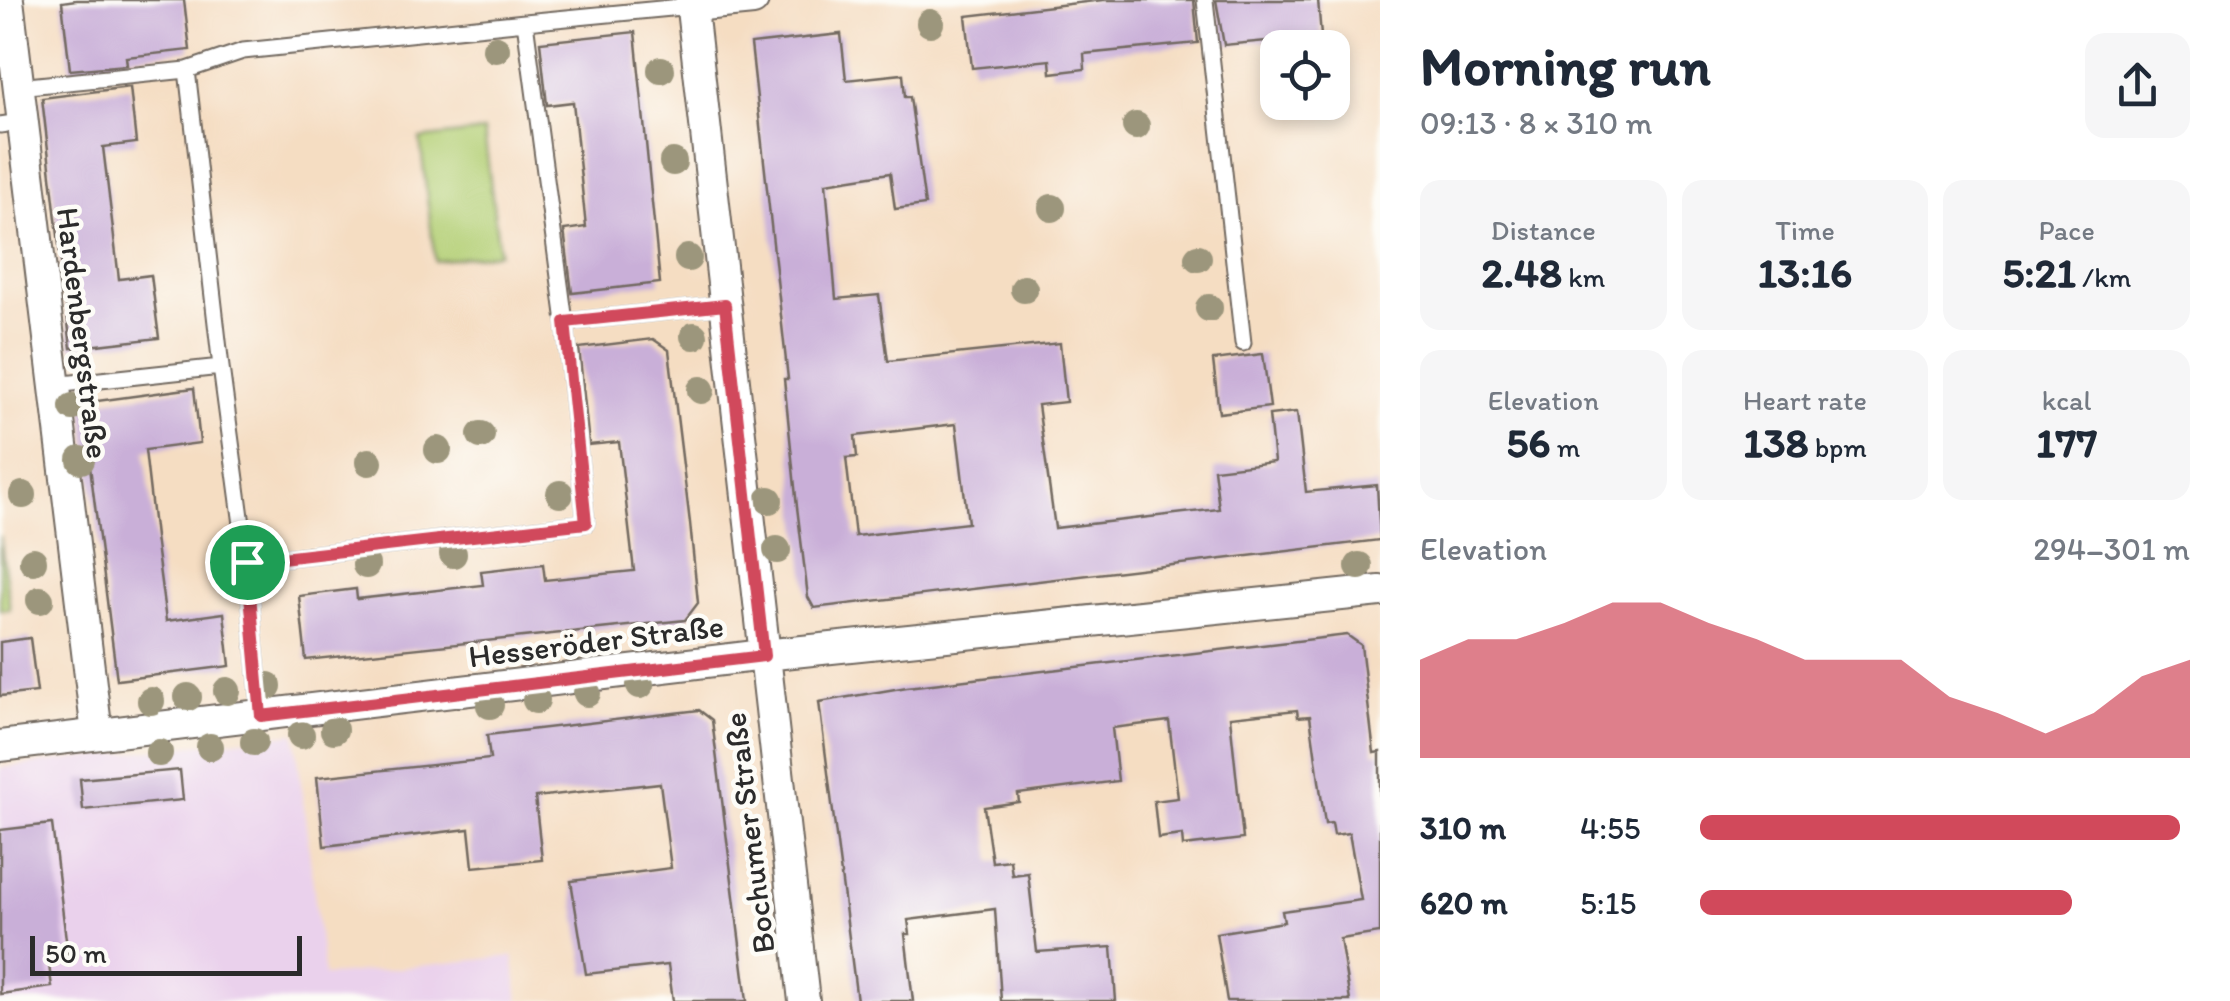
<!DOCTYPE html>
<html lang="en">
<head>
<meta charset="utf-8">
<style>
	:root { --surface:#fff; --page:#f6f6f7; --text:#1f2937; --muted:#747a83; --accent:#d1495b }
	body { margin:0; font-family:Itim,sans-serif; background:var(--page); color:var(--text); height:100vh; display:flex; flex-direction:column; font-size:38px; white-space:nowrap }
	* { box-sizing:border-box; margin:0 }
	p { font-size:32px; color:var(--muted) }
	.icon { flex:none; width:55px; height:55px; fill:none; stroke:currentColor; stroke-width:2; stroke-linecap:round; stroke-linejoin:round }
	.map { position:relative; flex:1; overflow:hidden }
	.sheet { display:flex; flex-direction:column; background:var(--surface); width:850px }
	.sheet>* { flex:none }
	.fabs { position:absolute; left:1260px; top:30px; display:grid; gap:20px }
	.fabs a { display:grid; place-items:center; width:90px; height:90px; border-radius:20px; background:var(--surface); box-shadow:0 5px 15px #0003; font-size:50px }
	.scale { position:absolute; left:30px; bottom:25px; width:272px; box-sizing:border-box; padding-left:10px; border:5px solid #2b2b2b; border-top:0; font-size:28px; line-height:35px; white-space:nowrap; color:#2b2b2b; -webkit-text-stroke:8px #fdfcf7; paint-order:stroke }
	.pin { position:absolute; display:grid; place-items:center; width:85px; height:85px; color:#fff; margin:-42px; border:5px solid #fff; border-radius:50%; box-shadow:0 2px 10px #0007 }
	.round { display:grid; place-items:center; flex:none; width:105px; height:105px; border-radius:20px; background:var(--page) }
	.summary { display:flex; align-items:center; justify-content:space-between; height:170px; padding:0 40px }
	h1 { font-size:55px; font-weight:700; line-height:75px }
	.metrics { display:grid; grid-template-columns:repeat(3,1fr); gap:15px; height:170px; padding:10px 40px }
	.metrics div { display:grid; align-content:center; border-radius:20px; background:var(--page); text-align:center }
	.metrics b { font-size:42px; font-weight:700 }
	.metrics small { font-size:28px; font-weight:400 }
	.metrics p { font-size:28px }
	.chart { height:280px; padding:20px 40px }
	.chart p { display:flex; justify-content:space-between }
	.chart svg { width:100%; height:180px; margin-top:10px; fill:var(--accent); opacity:.7 }
	ul { padding:0 40px; list-style:none; font-size:32px }
	li { display:grid; grid-template-columns:160px 120px 1fr; align-items:center; height:75px }
	li i { height:25px; border-radius:12px; background:var(--accent) }
	main { display:flex; flex:1; min-height:0 }
	.map>svg:first-child { display:block }
	.built { fill:#ead1ec }
	.green { fill:#b3cf75; stroke:#6f7d50; stroke-width:2.5 }
	.building { fill:#c9afd8; fill-rule:evenodd }
	.lines { fill:none; stroke-linecap:round; stroke-linejoin:round }
	.lane-casing { stroke:#726960; stroke-width:19 }
	.street-casing { stroke:#726960; stroke-width:34 }
	.lane { stroke:#fff; stroke-width:15 }
	.street { stroke:#fff; stroke-width:30 }
	.tree { fill:#9c967b }
	.route-casing { stroke:#fff; stroke-width:20 }
	.route { stroke:#d1495b; stroke-width:12 }
	.labels { text-anchor:middle; dominant-baseline:central; stroke-width:9; stroke-linejoin:round; paint-order:stroke }
	.street-label { font-size:32px; fill:#2b2b2b; stroke:#fdfcf7 }
</style>
</head>
<body>
<main>
<div class="map">
<svg width="1380" height="1001" viewBox="0 0 1380 1001">
	<rect width="100%" height="100%" fill="#fdfcf7"/>
	<filter id="ink" filterUnits="userSpaceOnUse"><feTurbulence type="fractalNoise" baseFrequency=".01" numOctaves="2"/><feDisplacementMap in="SourceGraphic" scale="20" xChannelSelector="R" yChannelSelector="G"/><feConvolveMatrix kernelMatrix="1 2 1 2 8 2 1 2 1" color-interpolation-filters="sRGB"/></filter>
	<filter id="wash" filterUnits="userSpaceOnUse"><feTurbulence type="fractalNoise" baseFrequency=".0048" numOctaves="4" result="noise"/><feDisplacementMap in="SourceGraphic" scale="40" xChannelSelector="R" yChannelSelector="G"/><feGaussianBlur stdDeviation="2.25" result="paint"/><feColorMatrix in="noise" values="0 0 0 0 0 0 0 0 0 0 0 0 0 0 0 0 0 1.4 0 .05"/><feComposite in="paint" operator="in"/></filter>
	<g filter="url(#wash)">
		<rect width="100%" height="100%" fill="#f5ddc2"/>
		<!-- built -->
		<path class="built" d="M295,733L324,976L513,956L519,1001H0V768Z"/>
		<!-- green -->
		<path class="green" d="M484,131L499,253L435,261L420,139Z
			M0,536L10,609L0,610Z"/>
		<g id="blocks">
			<!-- building -->
			<path class="building" d="M76,0H184L190,50L126,57L127,65L70,70L62,2Z
				M1103,0H1194L1198,43L1084,54L1085,69L1051,73L1050,60L972,68L966,16Z
				M1216,0H1318L1321,36L1224,45Z
				M635,32L660,283L572,293L564,230L586,227L573,102L547,105L540,42Z
				M841,34L846,80L903,74L905,97H910L925,205L895,209L890,173L826,183L836,299L879,295L888,361L1060,343L1066,402L1038,405L1055,528L1219,509L1214,469L1274,462L1269,415L1297,412L1306,492L1377,485L1380,540L814,608L808,597L797,507L784,379H788L751,44ZM956,424L968,523L855,536L846,458L857,457L855,436Z
				M130,87L136,143L103,147L119,279L151,275L159,338L71,348L42,98Z
				M653,339L669,350L690,523L698,603L685,620L306,660L299,596L356,589L357,599L483,585L481,571L543,564L545,580L634,571L619,442L589,445L579,348Z
				M1263,354L1270,407L1219,413L1213,360Z
				M194,388L200,443L145,450L155,537L166,621L224,613L230,666L117,680L82,403Z
				M1347,635L1361,645L1374,753L1380,752V933L1340,939L1350,1001H1227L1216,933L1284,922L1282,911L1361,900L1349,833L1334,835L1332,823L1325,824L1310,716L1298,717L1297,710L1230,717L1243,839L1183,846L1182,835L1158,838L1154,801L1178,798L1169,721L1112,728L1118,781L1018,794L1019,802L984,807L992,862L1010,860L1012,875L1028,873L1037,952L1112,947L1116,1001H1001L995,909L908,920L910,934H905L913,1001H857L819,702L907,687Z
				M30,638L37,692L0,696V642Z
				M699,710L712,720L747,1001H673L668,965L586,974L571,881L671,868L660,783L535,797L542,860L473,867L469,829L324,846L317,777L490,759L487,735Z
				M180,770L183,800L83,810L80,779Z
				M52,824L68,956L48,958L52,987L0,994V830Z"/>
		</g>
	</g>
	<g filter="url(#ink)">
		<use href="#blocks" fill-opacity="0" stroke="#726960" stroke-width="2.5"/>
		<g class="lines">
			<defs>
				<path id="lane" d="M1205,0L1243,343
					M525,22L692,6
					M18,87L187,70
					M0,125L21,122
					M565,322L725,305
					M54,385L221,367L187,70L243,51L525,22L565,322L586,523L247,562L221,367
					M247,562L261,716"/>
				<path id="street" d="M8,0L97,734
					M691,0L804,1001
					M692,6L753,0
					M0,746L764,655L1380,591"/>
			</defs>
			<!-- lane casing -->
			<use href="#lane" class="lane-casing"/>
			<!-- street casing -->
			<use href="#street" class="street-casing"/>
			<!-- lane -->
			<use href="#lane" class="lane"/>
			<!-- street -->
			<use href="#street" class="street"/>
		</g>
		<!-- trees -->
		<g class="tree">
			<circle cx="930" cy="23" r="14"/>
			<circle cx="496" cy="49" r="14"/>
			<circle cx="661" cy="70" r="14"/>
			<circle cx="1136" cy="126" r="14"/>
			<circle cx="673" cy="162" r="14"/>
			<circle cx="1052" cy="208" r="14"/>
			<circle cx="688" cy="258" r="14"/>
			<circle cx="1198" cy="258" r="14"/>
			<circle cx="1024" cy="289" r="14"/>
			<circle cx="1209" cy="308" r="14"/>
			<circle cx="694" cy="336" r="14"/>
			<circle cx="701" cy="390" r="14"/>
			<circle cx="73" cy="407" r="14"/>
			<circle cx="481" cy="435" r="14"/>
			<circle cx="438" cy="450" r="14"/>
			<circle cx="81" cy="460" r="14"/>
			<circle cx="369" cy="462" r="14"/>
			<circle cx="560" cy="494" r="14"/>
			<circle cx="23" cy="495" r="14"/>
			<circle cx="769" cy="500" r="14"/>
			<circle cx="777" cy="550" r="14"/>
			<circle cx="453" cy="554" r="14"/>
			<circle cx="33" cy="561" r="14"/>
			<circle cx="366" cy="565" r="14"/>
			<circle cx="1359" cy="566" r="14"/>
			<circle cx="40" cy="600" r="14"/>
			<circle cx="640" cy="685" r="14"/>
			<circle cx="268" cy="686" r="14"/>
			<circle cx="227" cy="691" r="14"/>
			<circle cx="587" cy="693" r="14"/>
			<circle cx="188" cy="697" r="14"/>
			<circle cx="536" cy="700" r="14"/>
			<circle cx="151" cy="701" r="14"/>
			<circle cx="490" cy="705" r="14"/>
			<circle cx="334" cy="730" r="14"/>
			<circle cx="301" cy="735" r="14"/>
			<circle cx="254" cy="742" r="14"/>
			<circle cx="210" cy="747" r="14"/>
			<circle cx="159" cy="753" r="14"/>
		</g>
	</g>
	<g class="lines" filter="url(#ink)">
		<defs>
			<path id="route" d="M725,305L764,656L261,716L247,562L586,523L565,322Z"/>
		</defs>
		<!-- route casing -->
		<use href="#route" class="route-casing"/>
		<!-- route -->
		<use href="#route" class="route"/>
	</g>
	<g class="labels">
		<!-- street labels -->
		<g class="street-label">
			<text transform="translate(83 333) rotate(83)">Hardenbergstraße</text>
			<text transform="translate(596 641) rotate(-7)">Hesseröder Straße</text>
			<text transform="translate(749 833) rotate(-97)">Bochumer Straße</text>
		</g>
	</g>
</svg>
<div class="fabs">
<a><svg class="icon" aria-label="locate" viewBox="0 0 24 24"><circle cx="12" cy="12" r="6"/><path d="M12 2v4M12 18v4M2 12h4M18 12h4"/></svg></a>
</div>
<div class="scale">50 m</div>
<div class="pin" style="left:247px;top:562px;background:#1e9e55"><svg class="icon" aria-label="arrive" viewBox="0 0 24 24"><path d="M6 21V4h12l-3 4 3 4H6"/></svg></div>
</div>
<section class="sheet">
<div class="summary"><div><h1>Morning run</h1><p>09:13 · 8 × 310 m</p></div><a class="round"><svg class="icon" aria-label="share" viewBox="0 0 24 24"><path d="M12 15V3M7 8l5-5 5 5M5 13v7h14v-7"/></svg></a></div>
<div class="metrics">
<div><p>Distance</p><b>2.48<small> km</small></b></div>
<div><p>Time</p><b>13:16</b></div>
<div><p>Pace</p><b>5:21<small> /km</small></b></div>
</div>
<div class="metrics">
<div><p>Elevation</p><b>56<small> m</small></b></div>
<div><p>Heart rate</p><b>138<small> bpm</small></b></div>
<div><p>kcal</p><b>177</b></div>
</div>
<div class="chart"><p><span>Elevation</span>294–301 m</p>
<svg viewBox="0 0 160 44" preserveAspectRatio="none"><path d="M0 44V20L10 15L20 15L30 11L40 6L50 6L60 11L70 15L80 20L90 20L100 20L110 29L120 33L130 38L140 33L150 24L160 20V44z"/></svg>
</div>
<ul>
<li><b>310 m</b>4:55<i style="width:98%"></i></li>
<li><b>620 m</b>5:15<i style="width:76%"></i></li>
</ul>
</section>
</main>
</body>
</html>
